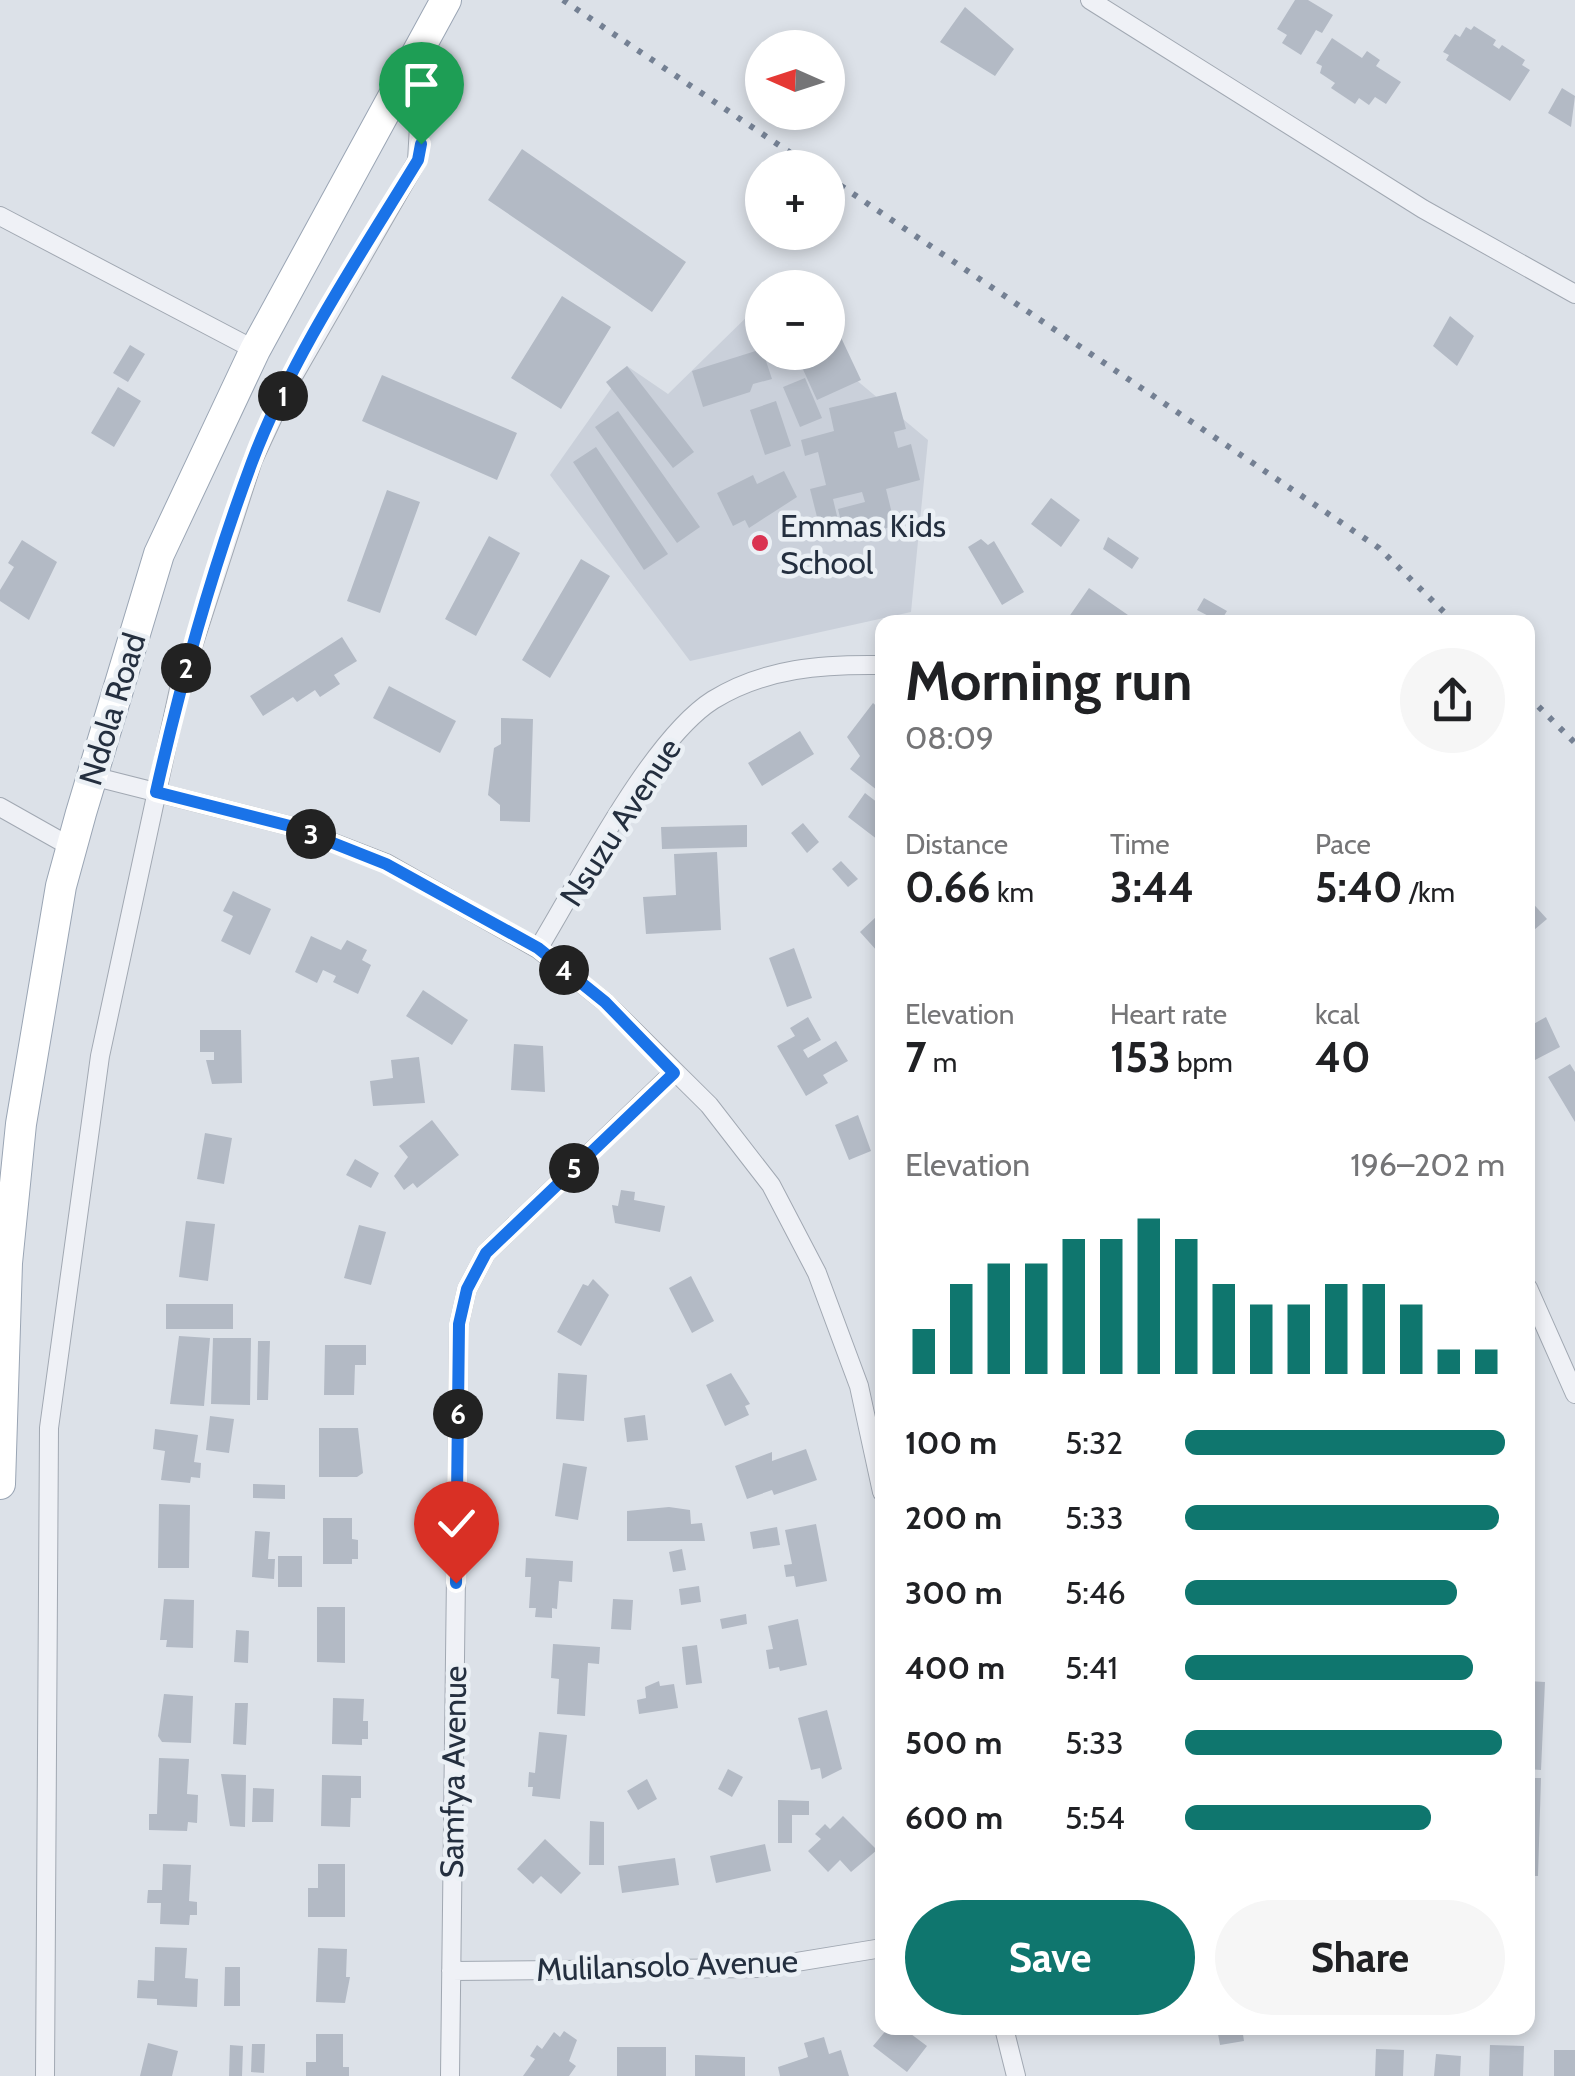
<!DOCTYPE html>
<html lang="en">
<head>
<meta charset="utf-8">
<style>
	:root { --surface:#fff; --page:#f6f6f6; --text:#202124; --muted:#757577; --accent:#0f766e }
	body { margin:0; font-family:Cabin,sans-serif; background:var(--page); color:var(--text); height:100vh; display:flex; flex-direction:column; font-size:38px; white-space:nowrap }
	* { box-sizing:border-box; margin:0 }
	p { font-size:32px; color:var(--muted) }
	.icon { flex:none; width:55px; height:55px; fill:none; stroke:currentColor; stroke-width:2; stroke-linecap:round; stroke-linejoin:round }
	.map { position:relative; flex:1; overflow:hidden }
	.drawer { position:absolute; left:875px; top:615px; width:660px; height:1420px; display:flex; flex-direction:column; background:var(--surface); border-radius:20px; box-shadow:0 5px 15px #0003 }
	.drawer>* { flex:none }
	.needle { width:65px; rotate:273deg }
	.controls { position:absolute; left:745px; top:30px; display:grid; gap:20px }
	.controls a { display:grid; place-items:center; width:100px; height:100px; border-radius:50%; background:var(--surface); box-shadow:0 5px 15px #0003; font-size:50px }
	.pin { position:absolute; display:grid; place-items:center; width:85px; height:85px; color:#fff; margin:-102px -42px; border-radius:50% 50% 50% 0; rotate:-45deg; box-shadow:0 0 10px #0007 }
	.pin .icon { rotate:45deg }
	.km { position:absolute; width:50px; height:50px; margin:-25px; border-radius:50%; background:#222; color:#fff; font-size:28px; line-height:50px; text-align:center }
	.round { display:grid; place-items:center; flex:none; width:105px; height:105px; border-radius:52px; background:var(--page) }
	.summary { display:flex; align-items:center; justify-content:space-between; height:170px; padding:0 30px }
	h1 { font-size:55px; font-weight:800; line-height:75px }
	.figures { display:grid; grid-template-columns:repeat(3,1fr); gap:15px; height:170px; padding:10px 30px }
	.figures div { display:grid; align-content:center }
	.figures b { font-size:42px; font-weight:800 }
	.figures small { font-size:28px; font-weight:400 }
	.figures p { font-size:28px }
	.chart { height:280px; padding:20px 30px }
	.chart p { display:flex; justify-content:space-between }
	.chart svg { width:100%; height:180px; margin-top:10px; stroke:var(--accent); stroke-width:6 }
	.action { display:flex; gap:20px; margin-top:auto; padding:20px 30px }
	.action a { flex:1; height:115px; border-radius:60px; background:var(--accent); color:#fff; font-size:40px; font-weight:800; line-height:115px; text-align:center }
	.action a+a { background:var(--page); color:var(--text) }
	ul { padding:0 30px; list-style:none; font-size:32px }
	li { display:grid; grid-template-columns:160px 120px 1fr; align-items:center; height:75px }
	li i { height:25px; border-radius:12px; background:var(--accent) }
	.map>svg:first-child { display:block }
	.built { fill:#cad0da }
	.building { fill:#b3bac5 }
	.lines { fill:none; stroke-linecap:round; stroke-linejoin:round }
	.minor-casing { stroke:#a1a8b2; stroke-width:20 }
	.primary-casing { stroke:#9aa5b4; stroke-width:32 }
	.minor { stroke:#eff1f6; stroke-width:18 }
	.primary { stroke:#fff; stroke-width:30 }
	.rail { stroke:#748093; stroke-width:6; stroke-dasharray:5 10; stroke-linecap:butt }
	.route-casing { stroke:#fff; stroke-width:20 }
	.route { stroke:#1a73e8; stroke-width:12 }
	.poi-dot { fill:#da3351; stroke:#ebf0f5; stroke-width:4 }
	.labels { text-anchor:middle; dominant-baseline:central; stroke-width:9; stroke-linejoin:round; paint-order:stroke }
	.poi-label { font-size:32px; fill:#242f3f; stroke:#ebf0f5; text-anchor:start }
	.street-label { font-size:32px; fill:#242f3f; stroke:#ebf0f5 }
</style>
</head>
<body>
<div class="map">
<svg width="1575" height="2076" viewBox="0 0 1575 2076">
	<rect width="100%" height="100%" fill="#dce1e8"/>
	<!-- built -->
	<path class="built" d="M760,304L762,352L824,353L928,440L911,612L690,661L550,475L627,366L668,394Z"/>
	<!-- building -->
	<path class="building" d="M1295,0H1308L1333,15L1322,33L1316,30L1301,55L1282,43L1287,35L1277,29Z
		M965,7L1014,49L995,76L940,42Z
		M1474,26L1496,40L1493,45L1499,49L1502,45L1525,60L1522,65L1530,70L1510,101L1446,60L1449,55L1443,52L1455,34L1460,37L1466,27L1471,30Z
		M1332,38L1362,58L1367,51L1380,60L1376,66L1401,82L1386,104L1375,97L1369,105L1359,98L1355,104L1331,88L1335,83L1320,73L1322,66L1316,63Z
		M1562,88L1575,96L1571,127L1548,113Z
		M522,149L686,262L652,312L488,200Z
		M562,296L611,327L561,409L511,378Z
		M1450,316L1474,336L1457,366L1433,346Z
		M837,329L861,380L817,400L795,352H828V333Z
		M130,345L145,354L128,382L113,373Z
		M762,349L772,379L753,384L750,392L703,407L692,371Z
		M627,366L694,452L673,468L606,382Z
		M382,375L517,433L497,480L362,421Z
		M805,378L822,418L800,427L783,387Z
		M118,387L141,401L114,447L91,433Z
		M896,392L906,429L894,432L898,448L911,444L920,480L886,489L895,526L845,538L838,509L865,502L862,492L833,499L838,520L819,525L810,489L826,485L818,452L805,456L801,440L834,431L829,408Z
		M776,401L791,446L765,455L750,410Z
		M618,411L700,527L677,543L595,427Z
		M596,447L668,554L644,570L573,462Z
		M784,471L797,497L749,528L745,520L733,526L717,493L753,475L757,484Z
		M387,490L420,502L380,613L347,601Z
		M1051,498L1080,520L1061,547L1031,524Z
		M489,536L520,553L476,636L445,619Z
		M1108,537L1139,558L1132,569L1103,549Z
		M981,539L988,545L994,541L1024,592L1002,605L968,547Z
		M22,540L57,562L29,620L0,601V590L14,567L8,563Z
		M581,559L610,576L550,678L522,660Z
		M1089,588L1128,615L1123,622L1066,621Z
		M1204,598L1227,611L1220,622L1197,610Z
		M342,637L357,661L334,675L340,684L320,697L315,690L297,702L293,697L263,716L250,696Z
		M389,686L456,721L440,753L373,718Z
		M873,703L882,711V794L850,769L860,756L847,737Z
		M501,718L533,719L530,822L500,821V805L488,795L494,748L501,744Z
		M800,731L814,754L762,786L748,763Z
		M865,793L882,806V843L848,817Z
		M803,823L819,842L807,853L791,833Z
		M747,825V847L662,849L661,827Z
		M717,852L721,930L646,934L643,897L676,895L674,854Z
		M841,861L858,879L848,887L832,869Z
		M233,891L271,909L250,955L221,941L233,916L223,911Z
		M1528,898L1547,919L1534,930L1528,923Z
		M877,916L882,923V948L878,952L860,932Z
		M311,936L341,950L347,940L367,950L362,960L371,965L358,994L333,982L336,976L323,970L317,983L295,972Z
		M794,948L812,998L787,1007L769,958Z
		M423,990L468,1020L452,1045L406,1016Z
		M808,1017L821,1040L803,1050L808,1058L836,1041L848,1061L823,1075L828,1083L806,1096L777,1046L795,1036L790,1028Z
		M1546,1017L1560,1047L1535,1060L1528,1045V1027Z
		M200,1030H241L242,1083L212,1084L206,1060H214V1052H200Z
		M514,1044L543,1046L545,1092L511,1090Z
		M419,1057L425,1103L373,1106L370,1081L393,1078L391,1060Z
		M1570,1064L1575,1072V1122L1548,1077Z
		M858,1115L871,1151L849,1160L835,1125Z
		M432,1120L459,1155L417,1188L413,1183L404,1190L394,1176L408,1157L399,1146Z
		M205,1133L232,1138L224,1184L197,1179Z
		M355,1159L379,1173L371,1188L346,1175Z
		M621,1190L635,1192L634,1200L665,1206L660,1232L615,1223L612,1205L618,1206Z
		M186,1221L215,1224L208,1281L179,1277Z
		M359,1225L386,1232L371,1285L344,1278Z
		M691,1276L714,1321L692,1333L669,1288Z
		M593,1279L609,1295L581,1346L557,1332L583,1284L588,1286Z
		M166,1304H233V1329H166Z
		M179,1336L210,1338L204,1406L170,1404Z
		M213,1338H251L250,1405L211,1404Z
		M258,1341H270L268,1400H257Z
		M325,1345H366V1365H355L354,1395H324Z
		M558,1373L587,1375L584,1421L556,1419Z
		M731,1373L750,1404L745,1406L749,1415L725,1426L706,1385Z
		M645,1415L648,1440L627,1442L624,1418Z
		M210,1416L234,1419L229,1453L206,1450Z
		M319,1428H358L363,1473L357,1477H319Z
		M155,1429L198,1435L194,1462L201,1463L200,1478L191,1477L190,1483L161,1480L165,1451L153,1449Z
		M806,1449L817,1480L774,1495L772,1490L747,1499L735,1466L772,1452V1461Z
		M563,1463L587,1467L578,1520L555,1516Z
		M253,1484L285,1485V1499L253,1498Z
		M159,1504L190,1505L189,1568H158Z
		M669,1507L690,1510L691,1524L702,1523L705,1541H627V1511Z
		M323,1518H352V1539L358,1540V1559H352V1564H323Z
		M816,1524L827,1581L796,1587L794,1576L786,1577L784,1565L792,1564L785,1530Z
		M777,1527L780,1545L753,1549L750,1532Z
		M255,1531L270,1532L268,1559H275L274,1579L252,1577Z
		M682,1549L686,1570L673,1572L669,1552Z
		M278,1556H302V1587H278Z
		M526,1558L573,1561L572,1582L559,1581L557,1609L552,1608V1618L535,1617L536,1608H529L531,1577H525Z
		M699,1586L701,1602L681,1605L679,1589Z
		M164,1599L194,1600L193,1648L166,1647L167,1640H160Z
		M613,1599L633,1600L631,1630L611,1629Z
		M317,1607H345V1663L317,1662Z
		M746,1614L747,1624L722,1629L720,1619Z
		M798,1619L807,1665L780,1671L779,1667L769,1669L766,1650L773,1649L768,1626Z
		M236,1630L249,1631L248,1663L234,1662Z
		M553,1644L600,1647L599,1664L588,1663L585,1716L557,1714L559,1679L551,1678Z
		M697,1645L702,1683L686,1685L682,1647Z
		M659,1681L660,1686L674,1684L678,1708L639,1714L637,1700L646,1698L645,1687Z
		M1528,1681L1545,1682L1541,1770L1528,1769Z
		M164,1694L193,1696L191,1743L162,1742L158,1736Z
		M333,1698L364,1699L363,1721H368V1739H362V1745L332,1744Z
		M235,1703H248L246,1745L233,1744Z
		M827,1710L842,1769L822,1779L820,1768L811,1770L798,1718Z
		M539,1732L567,1735L560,1799L532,1796L533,1787H528L529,1772L535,1773Z
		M159,1758L189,1759L187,1794L198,1795L197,1823L188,1822L187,1831L149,1830V1814H157Z
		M728,1769L743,1777L732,1797L718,1789Z
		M221,1774L246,1775L245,1827L230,1826Z
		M322,1775L361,1776V1798H351L350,1827L321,1826Z
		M1528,1778H1541L1538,1876H1528Z
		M647,1779L657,1799L638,1810L627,1791Z
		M253,1788L274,1789L273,1822H252Z
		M778,1800L809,1801V1815H792V1843H778Z
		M843,1816L877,1850L851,1872L840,1860L828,1872L808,1851L821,1839L815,1834L825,1824L830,1829Z
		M590,1821L604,1822V1865H589Z
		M545,1839L581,1873L561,1894L541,1876L533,1884L517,1869Z
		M765,1844L771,1871L716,1883L710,1856Z
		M675,1858L679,1885L622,1893L618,1866Z
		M163,1864L191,1865L189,1901L197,1902V1915H190L189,1925L160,1924L161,1903H147L148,1890H162Z
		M318,1864H345V1917H308V1888H318Z
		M155,1947L187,1948L185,1978L198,1979L197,2007L157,2005V1999L137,1998L138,1980L154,1981Z
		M318,1948L347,1949L346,1977H350L345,2003L316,2002Z
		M225,1967H240V2006H224Z
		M888,2028H903L927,2046L907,2072L873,2046Z
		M1217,2028H1242L1244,2041L1220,2045Z
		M564,2031L577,2040L569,2061L576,2066L569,2076H523L535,2059L530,2056L537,2045L542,2049L554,2032L560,2037Z
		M316,2034H343V2067H349V2076H306V2062H316Z
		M824,2037L829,2054L841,2050L849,2076H780L778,2067L808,2057L804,2043Z
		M148,2043L178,2051L172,2076H140Z
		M252,2044H265L264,2073L251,2072Z
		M230,2045L243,2046L242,2076H229Z
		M1490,2045L1524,2046L1523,2076H1489Z
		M617,2047H666V2076H617Z
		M1376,2049L1404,2050L1403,2076H1375Z
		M1554,2050H1575V2076H1554Z
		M1436,2054L1461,2056L1460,2076H1434Z
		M695,2055L745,2057V2076H695Z"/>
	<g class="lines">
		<defs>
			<path id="minor" d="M1090,0L1423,209L1575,294
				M0,216L255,350
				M92,776L290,826L386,863L538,949L605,1002L709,1105L771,1185L817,1273L859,1386L882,1492
				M0,807L71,847
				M538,949C579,882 650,740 713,700C765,668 823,664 882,665
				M1528,1288L1575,1394
				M451,1971L760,1968L882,1948
				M1004,2028L1016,2076
				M45,2076L49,1428L100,1056L179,689L253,460L287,387L417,161L419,126L398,83
				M450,2076L459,1324L467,1289L486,1253L673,1073"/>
			<path id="primary" d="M0,1484L7,1263L21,1124L61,886L81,813L159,554L255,350L446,0"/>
		</defs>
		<!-- minor casing -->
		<use href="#minor" class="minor-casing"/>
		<!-- primary casing -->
		<use href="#primary" class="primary-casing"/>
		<!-- minor -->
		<use href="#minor" class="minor"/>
		<!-- primary -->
		<use href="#primary" class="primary"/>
		<!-- rail -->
		<path class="rail" d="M563,0L813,168
			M828,177L1379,548L1454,622
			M1528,696L1575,743"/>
	</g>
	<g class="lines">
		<defs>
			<path id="route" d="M421,144L418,160C359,257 292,356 252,462C212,569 181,681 156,792L290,826L386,864L538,948L605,1002L674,1073L486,1253L467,1289L459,1324L456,1583"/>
		</defs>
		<!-- route casing -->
		<use href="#route" class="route-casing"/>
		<!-- route -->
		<use href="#route" class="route"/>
	</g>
	<!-- markers -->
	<circle class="poi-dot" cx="760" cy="543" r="10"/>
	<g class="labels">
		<!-- poi labels -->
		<g class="poi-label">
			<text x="780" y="525">Emmas Kids<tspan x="780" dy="37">School</tspan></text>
		</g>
		<!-- street labels -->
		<g class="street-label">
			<text transform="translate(112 709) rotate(-73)">Ndola Road</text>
			<text transform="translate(620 822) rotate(-57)">Nsuzu Avenue</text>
			<text transform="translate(453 1772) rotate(-89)">Samfya Avenue</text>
			<text transform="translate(667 1965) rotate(-2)">Mulilansolo Avenue</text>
		</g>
	</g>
</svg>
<div class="controls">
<a><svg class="needle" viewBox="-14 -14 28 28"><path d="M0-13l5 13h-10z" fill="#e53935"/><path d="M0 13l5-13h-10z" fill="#757577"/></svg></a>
<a>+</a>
<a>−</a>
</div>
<div class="pin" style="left:421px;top:144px;background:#1e9e55"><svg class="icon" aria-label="arrive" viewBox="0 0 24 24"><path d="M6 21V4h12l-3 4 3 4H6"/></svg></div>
<div class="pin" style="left:456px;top:1583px;background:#d93025"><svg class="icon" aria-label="check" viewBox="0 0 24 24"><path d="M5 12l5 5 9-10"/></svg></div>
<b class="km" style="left:283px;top:396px">1</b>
<b class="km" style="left:186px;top:668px">2</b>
<b class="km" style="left:311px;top:834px">3</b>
<b class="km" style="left:564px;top:970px">4</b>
<b class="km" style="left:574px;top:1168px">5</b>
<b class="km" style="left:458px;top:1414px">6</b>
<section class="drawer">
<div class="summary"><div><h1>Morning run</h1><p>08:09</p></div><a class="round"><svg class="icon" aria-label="share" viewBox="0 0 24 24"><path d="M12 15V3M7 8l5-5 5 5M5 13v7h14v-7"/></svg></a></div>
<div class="figures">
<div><p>Distance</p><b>0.66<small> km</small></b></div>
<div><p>Time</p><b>3:44</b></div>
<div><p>Pace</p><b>5:40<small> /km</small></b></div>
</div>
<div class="figures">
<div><p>Elevation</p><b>7<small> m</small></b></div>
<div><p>Heart rate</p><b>153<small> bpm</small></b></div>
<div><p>kcal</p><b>40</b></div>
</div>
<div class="chart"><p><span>Elevation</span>196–202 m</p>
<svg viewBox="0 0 160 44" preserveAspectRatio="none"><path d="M5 44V33M15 44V22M25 44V17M35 44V17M45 44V11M55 44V11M65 44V6M75 44V11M85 44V22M95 44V27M105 44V27M115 44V22M125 44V22M135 44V27M145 44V38M155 44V38"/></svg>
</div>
<ul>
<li><b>100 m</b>5:32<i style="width:100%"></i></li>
<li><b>200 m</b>5:33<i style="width:98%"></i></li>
<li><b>300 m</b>5:46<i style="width:85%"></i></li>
<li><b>400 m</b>5:41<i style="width:90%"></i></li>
<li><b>500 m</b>5:33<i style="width:99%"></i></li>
<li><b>600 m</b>5:54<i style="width:77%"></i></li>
</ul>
<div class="action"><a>Save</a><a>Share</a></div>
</section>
</div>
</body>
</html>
